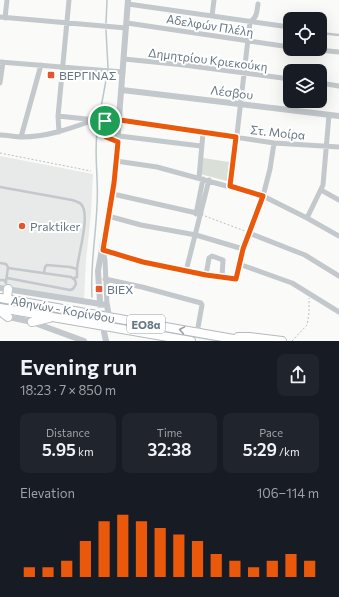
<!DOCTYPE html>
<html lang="en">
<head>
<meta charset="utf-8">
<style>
	:root { --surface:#171b24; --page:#20242c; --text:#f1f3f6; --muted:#9ea1a6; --accent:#ea580c }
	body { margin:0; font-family:Commissioner,sans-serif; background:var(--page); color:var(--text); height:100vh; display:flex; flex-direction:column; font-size:15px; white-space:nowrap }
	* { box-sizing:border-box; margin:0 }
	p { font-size:13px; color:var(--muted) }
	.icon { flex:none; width:22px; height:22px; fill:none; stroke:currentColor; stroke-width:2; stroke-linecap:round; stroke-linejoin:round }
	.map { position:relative; height:341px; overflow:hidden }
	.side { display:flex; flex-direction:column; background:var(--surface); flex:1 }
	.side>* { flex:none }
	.buttons { position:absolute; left:283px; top:12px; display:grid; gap:8px }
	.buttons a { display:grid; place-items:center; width:44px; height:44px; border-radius:8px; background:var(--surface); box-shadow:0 4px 16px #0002; font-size:20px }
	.pin { position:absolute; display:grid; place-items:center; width:34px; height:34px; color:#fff; margin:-17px; border:2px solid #fff; border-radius:50%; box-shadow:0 1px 4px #0007 }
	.round { display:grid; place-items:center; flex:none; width:42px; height:42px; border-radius:8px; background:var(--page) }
	.summary { display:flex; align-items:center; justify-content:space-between; height:68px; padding:0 20px }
	h1 { font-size:22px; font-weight:600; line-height:30px }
	.metrics { display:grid; grid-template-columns:repeat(3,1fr); gap:6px; height:68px; padding:4px 20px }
	.metrics div { display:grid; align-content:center; border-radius:8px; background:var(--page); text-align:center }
	.metrics b { font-size:17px; font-weight:600 }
	.metrics small { font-size:11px; font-weight:400 }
	.metrics p { font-size:11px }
	.chart { height:112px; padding:8px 20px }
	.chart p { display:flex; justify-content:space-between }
	.chart svg { width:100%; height:72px; margin-top:4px; stroke:var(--accent); stroke-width:6 }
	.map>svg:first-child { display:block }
	.built { fill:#e8e9e9 }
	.green { fill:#dadfd7 }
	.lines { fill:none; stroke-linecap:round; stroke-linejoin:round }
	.stream { stroke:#bbc7cb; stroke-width:1.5 }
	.tertiary-tunnel { stroke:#d5d9db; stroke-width:6; stroke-dasharray:6 3; stroke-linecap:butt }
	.trunk-casing { stroke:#b4b9bd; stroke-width:10 }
	.path { stroke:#bbbfc2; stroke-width:1; stroke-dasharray:2 2; stroke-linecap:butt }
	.service { stroke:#c3c8cc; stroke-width:2.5 }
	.minor { stroke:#c3c8cc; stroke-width:5 }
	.tertiary { stroke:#c3c8cc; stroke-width:6 }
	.trunk { stroke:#fff; stroke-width:8 }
	.oneway { stroke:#939fa8 }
	.route-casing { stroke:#fff; stroke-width:8 }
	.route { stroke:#ea580c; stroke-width:5 }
	.poi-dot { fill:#e4572e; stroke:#fff; stroke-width:1.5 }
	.labels { text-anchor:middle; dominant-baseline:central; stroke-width:4; stroke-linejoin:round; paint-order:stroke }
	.shield { fill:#fff; stroke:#939fa8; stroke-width:1 }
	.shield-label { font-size:11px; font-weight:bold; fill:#657683 }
	.street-label { font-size:12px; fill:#657683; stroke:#fff }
	.poi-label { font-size:12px; fill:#657683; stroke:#fff; text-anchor:start }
</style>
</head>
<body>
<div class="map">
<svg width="339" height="341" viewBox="0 0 339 341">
	<rect width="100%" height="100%" fill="#fafaf8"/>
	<!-- built -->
	<path class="built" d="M0,156L93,174L91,214L86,260L84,300L0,285Z"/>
	<!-- green -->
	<path class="green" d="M203,158L229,162L227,181L200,174Z
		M0,302L222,341H213L0,303Z"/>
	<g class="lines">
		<!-- stream -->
		<path class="stream" d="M106,23L107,0
			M106,30L108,68
			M99,118L107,75
			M92,297C90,266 96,236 97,205C99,178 93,151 98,125"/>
		<!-- tertiary-tunnel -->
		<path class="tertiary-tunnel" d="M100,302L104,329"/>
		<defs>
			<path id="trunk" d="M0,298L245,341
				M7,299L8,289
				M0,308L191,341
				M0,311L8,317
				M32,322L49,318
				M238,337H249L282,341"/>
		</defs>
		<!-- trunk casing -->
		<use href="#trunk" class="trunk-casing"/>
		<!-- path -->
		<path class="path" d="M105,126V137L112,140
			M0,153L91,171
			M205,216L245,231
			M292,341L307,325L309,313V298"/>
		<!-- service -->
		<path class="service" d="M320,33L339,35
			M0,187L72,200C75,201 79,202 81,204C91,214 78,255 77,269
			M0,263L6,264L8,267L6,282
			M44,273L45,267L47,265L70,267L77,269V277L74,278
			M7,278L70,290L73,289L76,284L75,280L71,277L8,268
			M0,280H4L6,283"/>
		<!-- minor -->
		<path class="minor" d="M128,4L282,26
			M212,16L214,0
			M0,17L126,28
			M5,18L7,0
			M127,23L290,47
			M308,49L339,52
			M124,59L184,65L290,79
			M0,62L123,72
			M0,83L3,62
			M320,83L339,86
			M58,116L115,122L120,120L274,143L339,147
			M59,132L58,116L69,0
			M0,135C7,135 15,137 22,137C46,137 69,129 91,121
			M119,136L201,146
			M21,137L41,65
			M116,161L157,167L263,196L307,218L339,236
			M199,178L203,133
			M231,186L250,22C257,18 257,11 258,4
			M321,190L339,200
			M113,194L201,214
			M196,214L203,179
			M108,216L141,225L196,235L243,249
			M307,218L323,185L329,115
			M249,233L305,255L339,276
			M239,264L292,283L339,312
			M186,271L209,180
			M206,275L209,258L212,256L223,260L222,277
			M105,279L142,287L201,303L202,305L197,333
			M107,305L105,260L103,250L143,262L206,275L236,279L243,249L263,196L270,169L274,143"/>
		<!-- tertiary -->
		<path class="tertiary" d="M122,90L339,116
			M0,288L107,305L109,317
			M100,302L98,271L114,183L128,0
			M4,316L32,322L84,341
			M104,332L106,341"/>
		<!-- trunk -->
		<use href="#trunk" class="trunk"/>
	</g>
	<!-- one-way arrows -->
	<defs><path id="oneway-chevron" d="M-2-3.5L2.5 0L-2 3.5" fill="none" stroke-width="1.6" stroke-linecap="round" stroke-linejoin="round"/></defs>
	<use class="oneway" href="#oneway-chevron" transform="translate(182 330) rotate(-170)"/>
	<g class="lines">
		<defs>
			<path id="route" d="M120,120L236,137L230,186L263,196L243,249L236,279L206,275L143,262L103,250L114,183L118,142L106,137L105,121L115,122Z"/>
		</defs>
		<!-- route casing -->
		<use href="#route" class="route-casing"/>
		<!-- route -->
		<use href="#route" class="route"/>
	</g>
	<!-- markers -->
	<g class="poi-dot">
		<rect x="47" y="71" width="8" height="8" rx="2"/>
		<circle cx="22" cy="226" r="4"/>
		<rect x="95" y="285" width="8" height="8" rx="2"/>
	</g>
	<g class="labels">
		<!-- shield labels -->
		<rect class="shield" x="127" y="315" width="38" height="18" rx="3"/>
		<g class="shield-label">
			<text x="146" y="324">ΕΟ8α</text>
		</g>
		<!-- street labels -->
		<g class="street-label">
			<text transform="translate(210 25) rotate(9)">Αδελφών Πλέλη</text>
			<text transform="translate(208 59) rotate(7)">Δημητρίου Κριεκούκη</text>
			<text transform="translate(232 92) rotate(7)">Λέσβου</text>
			<text transform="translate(278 132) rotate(6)">Στ. Μοίρα</text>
			<text transform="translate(63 309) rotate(10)">Αθηνών - Κορίνθου</text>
		</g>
		<!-- poi labels -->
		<g class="poi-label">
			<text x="59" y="75">ΒΕΡΓΙΝΑΣ</text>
			<text x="30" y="226">Praktiker</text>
			<text x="107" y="289">ΒΙΕΧ</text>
		</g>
	</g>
</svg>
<div class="buttons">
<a><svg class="icon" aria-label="locate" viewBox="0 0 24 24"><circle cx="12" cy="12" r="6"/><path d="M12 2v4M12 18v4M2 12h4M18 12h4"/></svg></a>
<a><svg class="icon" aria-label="layers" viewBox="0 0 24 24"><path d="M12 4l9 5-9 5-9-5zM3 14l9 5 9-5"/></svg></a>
</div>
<div class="pin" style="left:105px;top:121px;background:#1e9e55"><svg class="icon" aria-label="arrive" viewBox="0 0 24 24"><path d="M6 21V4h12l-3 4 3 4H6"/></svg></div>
</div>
<section class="side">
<div class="summary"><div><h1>Evening run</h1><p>18:23 · 7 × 850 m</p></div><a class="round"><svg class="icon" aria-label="share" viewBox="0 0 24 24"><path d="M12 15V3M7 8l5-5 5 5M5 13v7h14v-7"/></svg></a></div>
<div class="metrics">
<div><p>Distance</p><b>5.95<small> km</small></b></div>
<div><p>Time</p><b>32:38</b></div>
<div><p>Pace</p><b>5:29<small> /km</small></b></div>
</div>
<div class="chart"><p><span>Elevation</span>106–114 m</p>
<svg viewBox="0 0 160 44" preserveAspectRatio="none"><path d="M5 44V38M15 44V38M25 44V34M35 44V22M45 44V10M55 44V6M65 44V10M75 44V14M85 44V18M95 44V22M105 44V30M115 44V34M125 44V38M135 44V34M145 44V30M155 44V34"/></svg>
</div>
</section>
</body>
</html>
